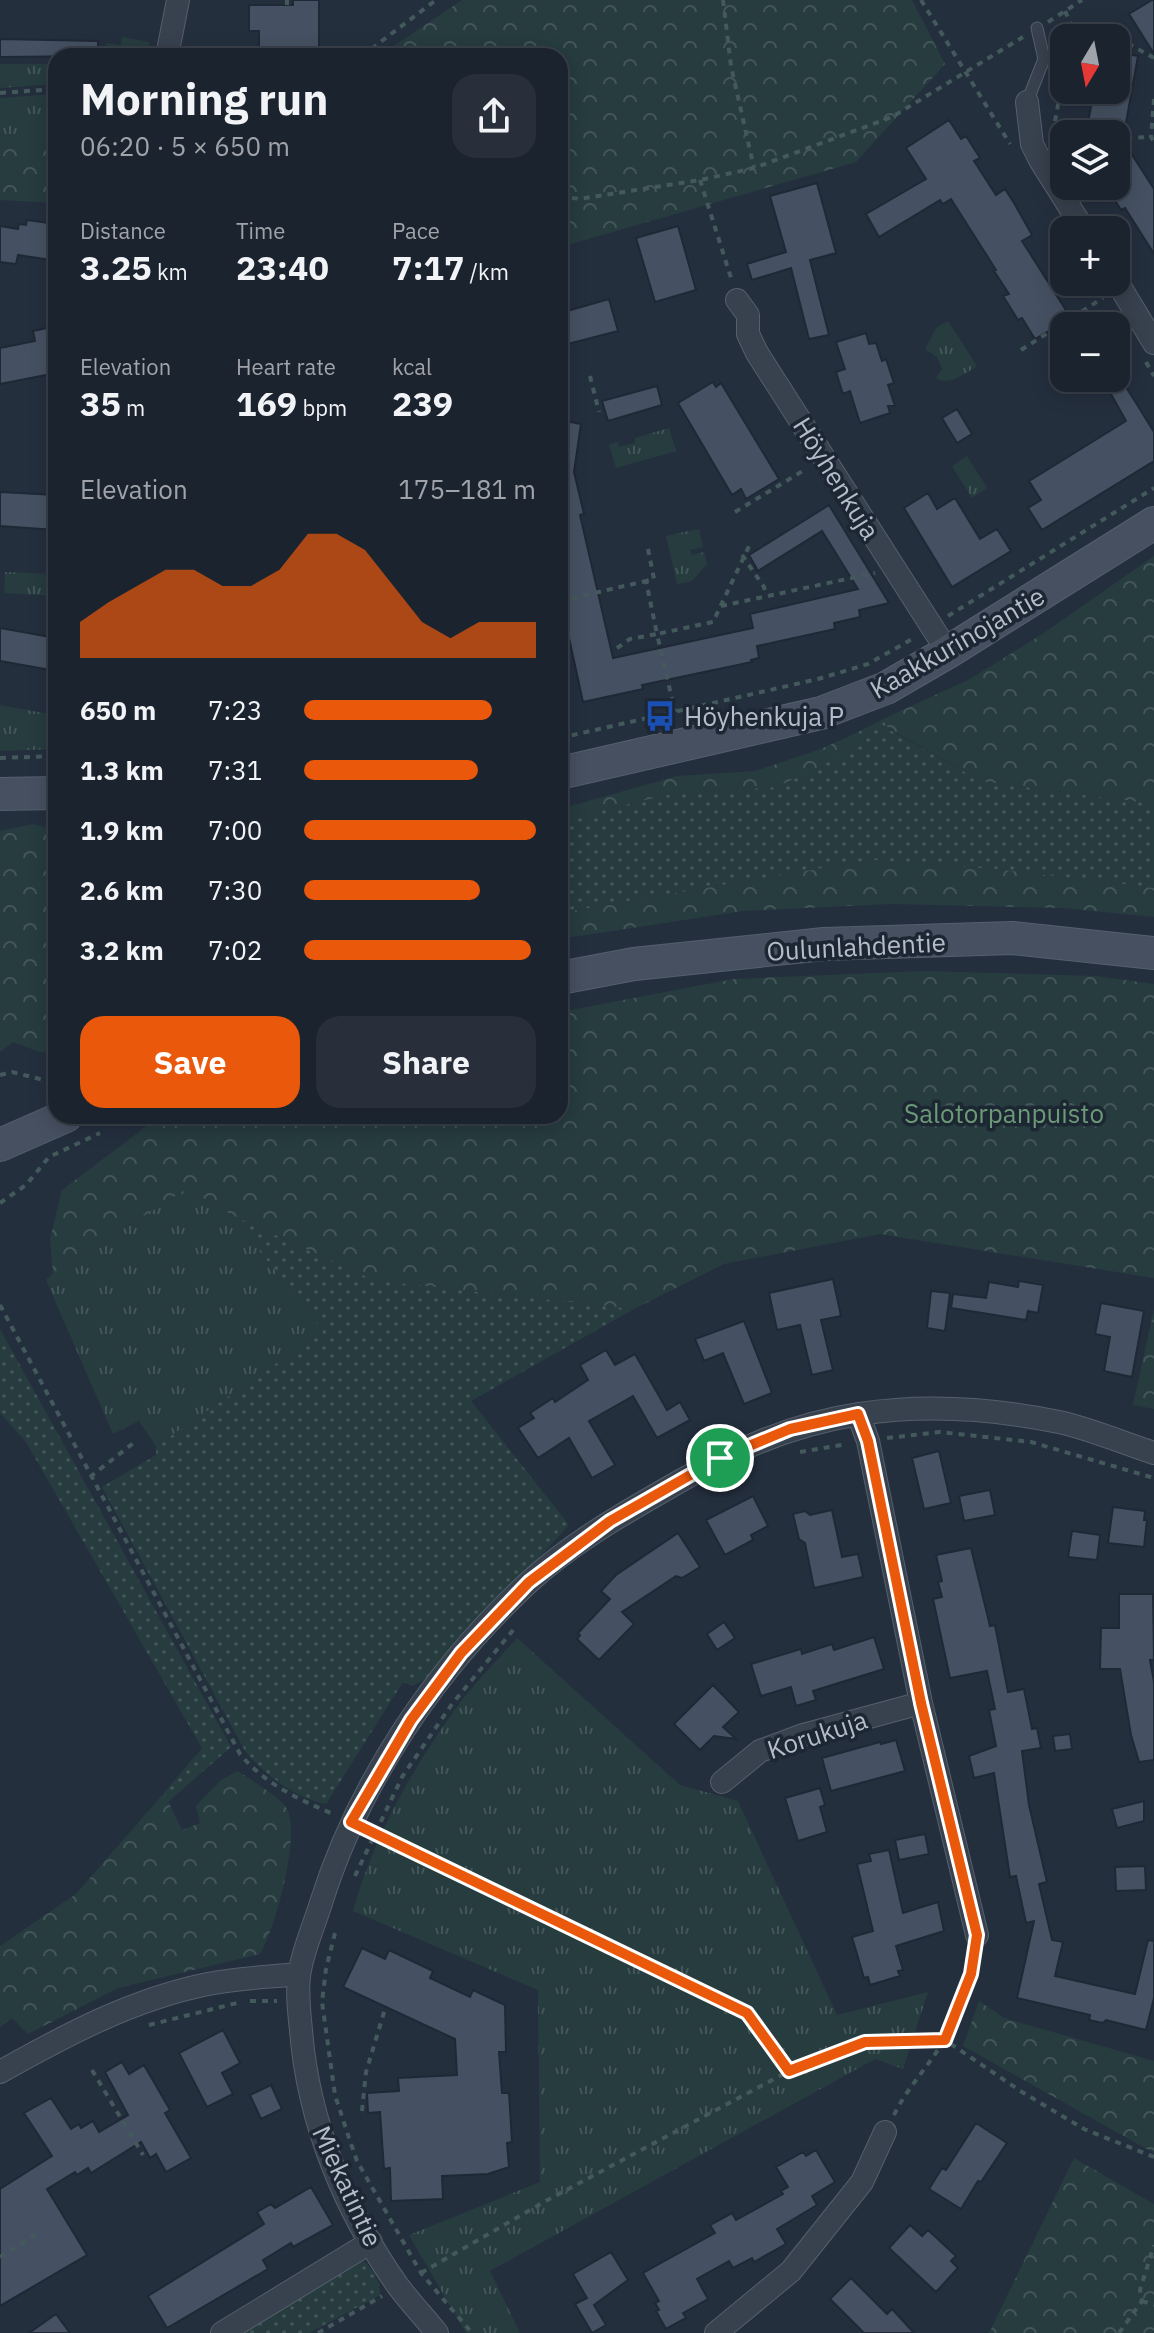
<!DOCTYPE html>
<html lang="en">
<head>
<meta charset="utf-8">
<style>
	:root { --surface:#1b232e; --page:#282f3a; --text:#f1f3f6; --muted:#a0a4aa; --line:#39404a; --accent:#ea580c }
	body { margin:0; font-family:"IBM Plex Sans",sans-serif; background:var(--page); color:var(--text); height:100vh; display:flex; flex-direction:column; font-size:30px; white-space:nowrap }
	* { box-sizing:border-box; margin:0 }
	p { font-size:26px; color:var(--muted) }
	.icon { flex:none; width:44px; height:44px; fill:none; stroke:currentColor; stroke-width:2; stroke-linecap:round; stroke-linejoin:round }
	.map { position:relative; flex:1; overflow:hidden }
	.panel { position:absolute; left:48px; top:48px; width:520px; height:1076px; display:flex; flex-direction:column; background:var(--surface); border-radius:24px; box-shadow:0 4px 20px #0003,0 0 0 2px var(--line) }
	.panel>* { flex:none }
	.needle { width:52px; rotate:190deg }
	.tools { position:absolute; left:1050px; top:24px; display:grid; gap:16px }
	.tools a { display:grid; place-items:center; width:80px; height:80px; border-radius:16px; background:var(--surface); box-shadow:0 4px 20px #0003,0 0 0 2px var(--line); font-size:40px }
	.pin { position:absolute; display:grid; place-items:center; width:68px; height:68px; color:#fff; margin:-34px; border:4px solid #fff; border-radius:50%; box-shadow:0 2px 8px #0007 }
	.round { display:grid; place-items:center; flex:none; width:84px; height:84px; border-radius:24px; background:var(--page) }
	.head { display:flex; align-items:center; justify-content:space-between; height:136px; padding:0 32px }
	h1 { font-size:44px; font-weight:700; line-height:60px }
	.stats { display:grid; grid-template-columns:repeat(3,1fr); gap:12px; height:136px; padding:8px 32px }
	.stats div { display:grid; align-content:center }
	.stats b { font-size:34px; font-weight:700 }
	.stats small { font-size:22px; font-weight:400 }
	.stats p { font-size:22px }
	.chart { height:224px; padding:16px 32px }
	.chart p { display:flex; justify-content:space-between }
	.chart svg { width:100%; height:144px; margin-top:8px; fill:var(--accent); opacity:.7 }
	.cta { display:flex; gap:16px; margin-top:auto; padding:16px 32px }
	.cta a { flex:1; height:92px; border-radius:24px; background:var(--accent); color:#fff; font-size:32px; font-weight:700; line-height:92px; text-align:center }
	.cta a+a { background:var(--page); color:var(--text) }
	ul { padding:0 32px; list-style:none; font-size:26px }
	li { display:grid; grid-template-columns:128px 96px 1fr; align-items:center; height:60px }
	li i { height:20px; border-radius:10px; background:var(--accent) }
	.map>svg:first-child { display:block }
	.grass { fill:url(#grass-dots) }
	.forest { fill:url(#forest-crowns) }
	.park { fill:url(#park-tufts) }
	.building { fill:#455162; stroke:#1f2835; stroke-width:2 }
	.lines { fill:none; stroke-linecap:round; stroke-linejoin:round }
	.lane-casing { stroke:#565f6c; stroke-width:13 }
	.street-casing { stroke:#565f6c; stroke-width:24 }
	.secondary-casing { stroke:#565f6c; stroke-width:34 }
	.path { stroke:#44595c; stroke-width:4; stroke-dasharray:6 6; stroke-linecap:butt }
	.lane { stroke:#38414e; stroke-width:11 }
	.street { stroke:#38414e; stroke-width:22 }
	.secondary { stroke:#465061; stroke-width:32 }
	.route-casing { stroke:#fff; stroke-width:16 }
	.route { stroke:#ea580c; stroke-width:10 }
	.labels { text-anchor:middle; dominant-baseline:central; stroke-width:7; stroke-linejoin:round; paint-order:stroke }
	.street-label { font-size:26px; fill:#b4bcc9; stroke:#1d2633 }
	.poi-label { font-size:26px; fill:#b4bcc9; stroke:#1d2633; text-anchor:start }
	.park-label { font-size:26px; fill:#6b9a76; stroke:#1d2633 }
</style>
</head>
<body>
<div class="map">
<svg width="1154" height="2333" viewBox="0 0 1154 2333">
	<defs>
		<pattern id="grass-dots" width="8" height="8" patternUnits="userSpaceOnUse" patternTransform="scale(2)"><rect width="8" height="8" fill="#263c3f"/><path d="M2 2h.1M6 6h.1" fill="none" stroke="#435659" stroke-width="1.8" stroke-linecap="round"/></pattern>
		<pattern id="forest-crowns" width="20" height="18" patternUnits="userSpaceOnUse" patternTransform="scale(2)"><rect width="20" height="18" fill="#263c3f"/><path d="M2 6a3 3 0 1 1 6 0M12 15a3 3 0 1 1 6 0" fill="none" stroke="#435659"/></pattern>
		<pattern id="park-tufts" width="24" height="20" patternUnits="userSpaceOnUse" patternTransform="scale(2)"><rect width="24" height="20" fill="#263c3f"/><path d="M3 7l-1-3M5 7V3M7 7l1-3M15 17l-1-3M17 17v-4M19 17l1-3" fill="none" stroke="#435659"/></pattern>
	</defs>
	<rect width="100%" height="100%" fill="#242f3e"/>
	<!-- grass -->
	<path class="grass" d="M883,719L888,729L981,781L1154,804V888L994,869L870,860L560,913V820L671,794L777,787L867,742L858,732Z
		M230,1214L374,1280L634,1309L471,1401L569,1525L431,1676L412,1686L403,1682L326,1804C295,1798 264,1774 245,1751L102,1487L156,1455V1446L323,1331Z
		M0,1329L231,1747L168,1802L164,1793L202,1748L26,1442L0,1413Z
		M362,2260C372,2266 381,2283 380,2295L309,2333H237Z"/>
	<!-- forest -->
	<path class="forest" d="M462,0H912L945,64L856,162L560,247V56H379Z
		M0,135L49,147L56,152V203L0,200Z
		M1154,556V804L981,781L888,728L883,719L970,679L1041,635Z
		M858,732L867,743L777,787L671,794L560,820V809L677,776L755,771L821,749Z
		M33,824L56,830V1037L43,1053L13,1042L0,1052V831Z
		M870,860L994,869L1154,888V917L1064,908L892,904L743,911L560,939V913Z
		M924,971L1096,976L1154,984V1278L880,1234L724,1264L634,1309L374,1280L230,1214L187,1189L53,1273L50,1239L62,1190L160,1116H560V1012L734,979Z
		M1154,1309V1409L1133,1405Z
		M238,1771C250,1780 280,1796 287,1809C301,1834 275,1929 260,1954L118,1988L28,2034L12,2018L0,2027V1946L76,1894L164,1793L182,1830L200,1823L196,1806L221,1780Z
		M979,2001L1004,2018L1154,2061V2153L963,2046Z
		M1074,2158L1154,2204V2333H989Z"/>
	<!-- park -->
	<path class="park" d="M122,37L150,42L146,56H104L106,43L121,45Z
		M0,64H56V84L0,88Z
		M56,94V152L49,147L0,135V98Z
		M948,321L977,366C964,374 950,386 936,378L942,369L937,357L925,349L936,328Z
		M669,428L676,451L616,468L609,445L617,442L619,447L635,443V438Z
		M967,456L987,488L972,498L952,466Z
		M699,529L703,547L690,550L692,555L704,552L707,564L692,581L677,584L666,536Z
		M5,572L56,574V596L4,593Z
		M0,705L54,715L56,711V749L0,751Z
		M187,1189L230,1214L323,1331L156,1446L139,1421L113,1434L46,1280L53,1273Z
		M517,1638L680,1785L738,1801L837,2015L928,1992L903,2069L875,2059L490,2271L520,2333H466L409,2235L540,2182L538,1990L353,1911C373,1838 412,1769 456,1708C474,1683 497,1661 517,1638Z"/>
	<!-- building -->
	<path class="building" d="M293,0H319V49H259V31H249V5H293Z
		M1152,0H1154V54L1129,14Z
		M0,39L98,41V56L0,57Z
		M1116,52L1138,56L1124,134L1087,128L1094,90H1116Z
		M949,120L961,139L966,136L980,158L974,161L996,195L1005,189L1014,203L1032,235L1022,241L1071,318L1035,339L1022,318L1018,320L1003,296L1009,294L994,271L996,270L951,199L943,204L940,200L879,237L866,214L926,179L906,148Z
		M1129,150L1154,189V254L1125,208L1121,210L1106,186H1116V159Z
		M817,183L836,253L810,260L829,335L809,339L791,268L752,280L747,264L786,252L770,196Z
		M27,220L56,224V247H53L51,260L18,255L16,264L0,262V226L18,229L19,224L26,225Z
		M678,226L696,290L655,302L636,238Z
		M609,299L618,331L560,346V313Z
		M56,326V373L0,384V348L35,341L33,331Z
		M866,333L869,344L876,343L882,361L886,359L894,383L888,385L895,406H888L890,413L860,423L850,391L843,394L836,372L845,369L836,342Z
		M1102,378H1120L1133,398L1154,432V461L1042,530L1028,508L1041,500L1029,481L1126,421Z
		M713,382L716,387L721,383L779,479L746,499L741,489L732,495L678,403Z
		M657,386L662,405L608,421L602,401Z
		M957,409L972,434L957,443L942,418Z
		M560,420L581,424L574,472L584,514L580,515L613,658L753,628L750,614L858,589L822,531L758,571L749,555L829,505L889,603L859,610L860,617L834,623L835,629L757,646L759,658L751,660L752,662L642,685L643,689L583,702L560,597Z
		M0,492L56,495V530L0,526Z
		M928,493L937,509L955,498L980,539L997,529L1011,551L952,587L904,508Z
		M0,628L56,638V671L0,661Z
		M833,1279L841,1316L821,1320L833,1370L812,1375L800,1325L777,1330L769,1293Z
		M1019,1281L1043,1285L1038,1313L1028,1311L1026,1320L951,1308L953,1294L986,1298L989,1282L1018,1287Z
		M931,1291L950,1293L945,1331L927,1328Z
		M1101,1303L1144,1311L1132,1377L1104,1371L1110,1337L1095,1334Z
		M744,1321L772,1393L744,1404L723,1353L704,1361L695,1339Z
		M606,1350L615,1365L635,1354L667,1410L680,1402L690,1420L657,1438L633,1396L589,1421L615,1465L592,1478L569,1438L538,1458L518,1428L534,1418L530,1413L553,1398L555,1402L588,1380L580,1365Z
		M939,1451L951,1503L924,1509L912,1458Z
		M990,1490L995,1515L964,1521L959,1496Z
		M753,1496L768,1526L751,1535L753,1540L725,1555L706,1520Z
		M1113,1507L1145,1511L1144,1520H1147L1144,1547L1108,1543Z
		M832,1510L842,1557L858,1554L863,1577L814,1588L805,1543L799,1539L793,1514L805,1511L810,1515Z
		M1072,1531L1100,1535L1097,1560L1068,1557Z
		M678,1533L700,1567L682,1578L676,1576L622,1612L634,1624L599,1660L577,1639L580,1635L578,1633L610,1599L601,1591L616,1575Z
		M971,1548L990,1626L995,1625L1008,1692L1024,1689L1032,1729L1037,1728L1041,1748L1022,1751L1029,1805L1047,1882L1039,1884L1052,1940L1063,1942L1055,1976L1135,1994L1148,1940L1154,1941V1998L1146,2030L1106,2020L1103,2023L1089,2020L1090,2015L1017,1998L1034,1921L1026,1923L1016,1876L1010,1877L994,1773L974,1778L969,1756L996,1746L989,1710L995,1709L987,1671L950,1678L933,1599L942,1597L938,1582L942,1581L936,1555Z
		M1119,1594H1153L1154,1660H1150L1154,1682V1760L1139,1762L1131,1735L1120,1669H1100L1101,1628H1119Z
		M724,1622L735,1638L717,1650L707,1634Z
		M874,1637L884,1669L813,1691L816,1700L796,1706L791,1687L761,1696L751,1664L801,1649L802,1654L832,1644L834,1650Z
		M713,1685L739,1712L723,1727L736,1739L714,1736L700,1750L674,1724Z
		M1070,1734L1072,1749L1055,1751L1053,1736Z
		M896,1740L905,1771L831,1791L822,1758L880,1742L881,1744Z
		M820,1788L825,1805L820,1807L827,1832L798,1841L785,1798Z
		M1144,1801V1821L1117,1828L1112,1809Z
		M925,1834L929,1854L899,1860L895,1840Z
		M889,1850L903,1913L938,1902L944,1931L896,1946L903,1970L898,1971L900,1976L870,1985L868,1977L864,1978L852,1937L873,1931L857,1864L871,1861L869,1854Z
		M1145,1866L1146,1890L1116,1891L1115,1867Z
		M362,1948L385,1959L389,1950L433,1971L430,1978L470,1997L473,1990L505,2005L506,2052H499L502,2093H509L512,2142L507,2143L509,2167L488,2174L442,2176L443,2199L391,2201L390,2168L384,2169L380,2112L368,2113L367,2093L399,2091L398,2078L457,2075L455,2039L343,1987Z
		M223,2030L240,2063L222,2073L233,2094L207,2107L179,2053Z
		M122,2062L129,2074L144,2065L170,2110L165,2113L191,2158L166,2172L156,2154L150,2158L141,2142L91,2173L88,2168L77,2175L75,2172L47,2189L87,2255L0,2306V2189L52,2156L24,2113L51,2098L71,2129L79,2124L81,2128L93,2121L99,2132L128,2115L105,2072Z
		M271,2085L282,2109L261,2119L250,2095Z
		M976,2123L1007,2143L981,2182L978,2181L961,2209L929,2189L942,2168L946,2170Z
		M816,2150L835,2182L812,2196L817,2205L777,2229L786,2244L754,2262L752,2258L733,2268L729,2261L697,2279L708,2299L683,2313L686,2318L666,2329L656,2311L659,2310L655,2303L659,2301L643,2273L715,2233L710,2225L732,2213L736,2220L783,2194L781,2191L788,2187L776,2167L803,2152L806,2156Z
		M311,2187L333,2225L293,2247L291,2243L263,2260L268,2269L167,2328L148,2296L264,2224L257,2212L271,2204L275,2208Z
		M910,2225L922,2236L928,2230L956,2256L951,2261L958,2268L936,2292L889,2248Z
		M611,2252L628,2280L594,2305L606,2325L592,2333L575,2304L587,2298L573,2274Z
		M851,2278L887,2314L892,2309L914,2333H864L830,2299Z
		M56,2314L70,2333H29Z"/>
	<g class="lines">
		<defs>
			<path id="lane" d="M1027,102L1044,59L1037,28"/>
			<path id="street" d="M167,56L178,0
				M1027,102L1032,144L1040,160L1084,230
				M1116,280L1154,343
				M737,300L748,315V334L757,353L948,652
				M858,1414L868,1441L921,1703L977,1935
				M722,1782L760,1751L803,1735L921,1703
				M0,2072C66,2035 133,1999 208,1984C237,1978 269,1977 299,1974
				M222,2333L371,2242
				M437,2333C424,2317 410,2302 398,2286C345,2211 308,2122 301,2030C299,2012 297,1994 299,1976C302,1952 314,1926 321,1903C359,1782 435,1669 528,1583C569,1545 619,1516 668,1488C728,1453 790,1424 860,1414C925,1404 995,1409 1059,1422C1091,1429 1123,1443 1154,1453
				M716,2333L791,2271L862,2182L885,2132"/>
			<path id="secondary" d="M560,773L821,713L886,688L948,652L1154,523
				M0,794L56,793
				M560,978L634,964L824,944L1013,938L1154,953
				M0,1145L66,1116"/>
		</defs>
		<!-- lane casing -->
		<use href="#lane" class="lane-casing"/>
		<!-- street casing -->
		<use href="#street" class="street-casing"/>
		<!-- secondary casing -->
		<use href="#secondary" class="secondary-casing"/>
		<!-- path -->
		<path class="path" d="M723,0L731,66L754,168
			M921,0L1010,144
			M287,5V0
			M1065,11L1070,22V38
			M1048,22L1082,0
			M1070,31L1102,38
			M1116,41L1129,44L1154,58
			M362,56L436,0
			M0,93L56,89
			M1154,99L1151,137L1154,142
			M1053,133L1064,71
			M1116,144L1125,138L1152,137
			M700,180L732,281
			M560,196L579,199L700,180L754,168L892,117L1023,37
			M1021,350L1103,298
			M1146,362L1154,376
			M590,376L599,412
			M735,512L806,469
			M648,549L654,579L646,581L657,634L713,622L751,542
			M742,555L764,587L766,596
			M560,601L646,581
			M721,606L875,573
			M948,616L1154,488
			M617,648L630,639L657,634L675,712
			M560,738L818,679L868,664L914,638
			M0,758L56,756
			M0,1075L12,1072L56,1083
			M0,1203L26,1185L49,1157L100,1133
			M0,1305L240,1754C265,1784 298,1799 333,1814
			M887,1438L940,1432L1031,1442L1154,1478
			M800,1452L847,1444
			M90,1477L136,1441
			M375,1832L747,2013L789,2071
			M355,1876L402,1777L452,1704L514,1629
			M335,1933L326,1969L322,2002L335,2095L349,2138L357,2161L421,2273L472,2333
			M250,2001H277
			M149,2025L241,2002
			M92,2070L143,2155
			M362,2111L366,2072L385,2009
			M894,2115C907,2088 928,2067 943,2042C958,2019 970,1979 974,1953
			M0,2257L40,2232
			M421,2273L542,2203L789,2071L865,2042L945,2040L1022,2092L1084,2129L1154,2157
			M1142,2301L1154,2305
			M318,2333L382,2296
			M1119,2333L1142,2301L1140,2290L1154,2245"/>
		<!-- lane -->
		<use href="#lane" class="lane"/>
		<!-- street -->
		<use href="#street" class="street"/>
		<!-- secondary -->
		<use href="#secondary" class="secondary"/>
	</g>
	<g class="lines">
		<defs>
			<path id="route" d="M858,1414L868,1441L921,1703L977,1935L971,1974L945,2040L865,2042L789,2071L747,2013L351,1822L411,1720L461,1653L529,1582L610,1521L720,1458L790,1429Z"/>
		</defs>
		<!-- route casing -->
		<use href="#route" class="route-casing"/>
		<!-- route -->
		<use href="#route" class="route"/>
	</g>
	<!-- icons -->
	<defs>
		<symbol id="bus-bare" viewBox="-9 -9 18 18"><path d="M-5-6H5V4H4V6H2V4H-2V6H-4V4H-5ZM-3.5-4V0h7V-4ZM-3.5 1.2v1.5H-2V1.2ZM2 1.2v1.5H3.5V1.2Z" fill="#1a4fb4" stroke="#1d2633" stroke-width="2.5" paint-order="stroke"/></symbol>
	</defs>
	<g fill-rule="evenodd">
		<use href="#bus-bare" x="638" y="694" width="44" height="44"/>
	</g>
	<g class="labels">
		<!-- street labels -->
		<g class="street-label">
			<text transform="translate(837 478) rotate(58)">Höyhenkuja</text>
			<text transform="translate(957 642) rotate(-30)">Kaakkurinojantie</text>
			<text transform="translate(856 946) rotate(-3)">Oulunlahdentie</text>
			<text transform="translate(817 1734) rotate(-18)">Korukuja</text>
			<text transform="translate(348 2186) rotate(65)">Miekatintie</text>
		</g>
		<!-- poi labels -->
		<g class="poi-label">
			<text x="684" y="716">Höyhenkuja P</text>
		</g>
		<!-- park labels -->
		<g class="park-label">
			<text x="1004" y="1113">Salotorpanpuisto</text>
		</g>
	</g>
</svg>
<div class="tools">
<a><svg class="needle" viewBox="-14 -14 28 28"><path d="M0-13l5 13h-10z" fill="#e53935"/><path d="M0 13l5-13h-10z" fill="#a0a4aa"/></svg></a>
<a><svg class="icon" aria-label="layers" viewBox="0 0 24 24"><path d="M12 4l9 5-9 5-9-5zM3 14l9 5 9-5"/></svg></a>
<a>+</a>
<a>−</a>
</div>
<div class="pin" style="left:720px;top:1458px;background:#1e9e55"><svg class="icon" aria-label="arrive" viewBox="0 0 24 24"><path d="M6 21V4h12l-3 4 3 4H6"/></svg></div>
<section class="panel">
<div class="head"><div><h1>Morning run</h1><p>06:20 · 5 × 650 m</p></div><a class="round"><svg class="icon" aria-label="share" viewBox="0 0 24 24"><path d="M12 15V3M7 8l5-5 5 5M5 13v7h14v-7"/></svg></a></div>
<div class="stats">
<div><p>Distance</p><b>3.25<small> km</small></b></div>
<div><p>Time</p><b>23:40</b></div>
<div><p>Pace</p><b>7:17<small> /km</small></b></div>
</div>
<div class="stats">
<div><p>Elevation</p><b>35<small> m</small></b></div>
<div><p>Heart rate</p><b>169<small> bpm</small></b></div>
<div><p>kcal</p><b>239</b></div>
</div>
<div class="chart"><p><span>Elevation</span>175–181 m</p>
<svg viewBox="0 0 160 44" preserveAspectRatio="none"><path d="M0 44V33L10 27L20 22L30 17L40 17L50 22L60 22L70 17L80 6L90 6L100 11L110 22L120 33L130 38L140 33L150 33L160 33V44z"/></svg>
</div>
<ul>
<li><b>650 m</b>7:23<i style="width:81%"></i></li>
<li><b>1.3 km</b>7:31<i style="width:75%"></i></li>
<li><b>1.9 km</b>7:00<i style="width:100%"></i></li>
<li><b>2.6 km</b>7:30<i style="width:76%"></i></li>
<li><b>3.2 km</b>7:02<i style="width:98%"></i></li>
</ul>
<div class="cta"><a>Save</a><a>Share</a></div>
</section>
</div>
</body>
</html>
